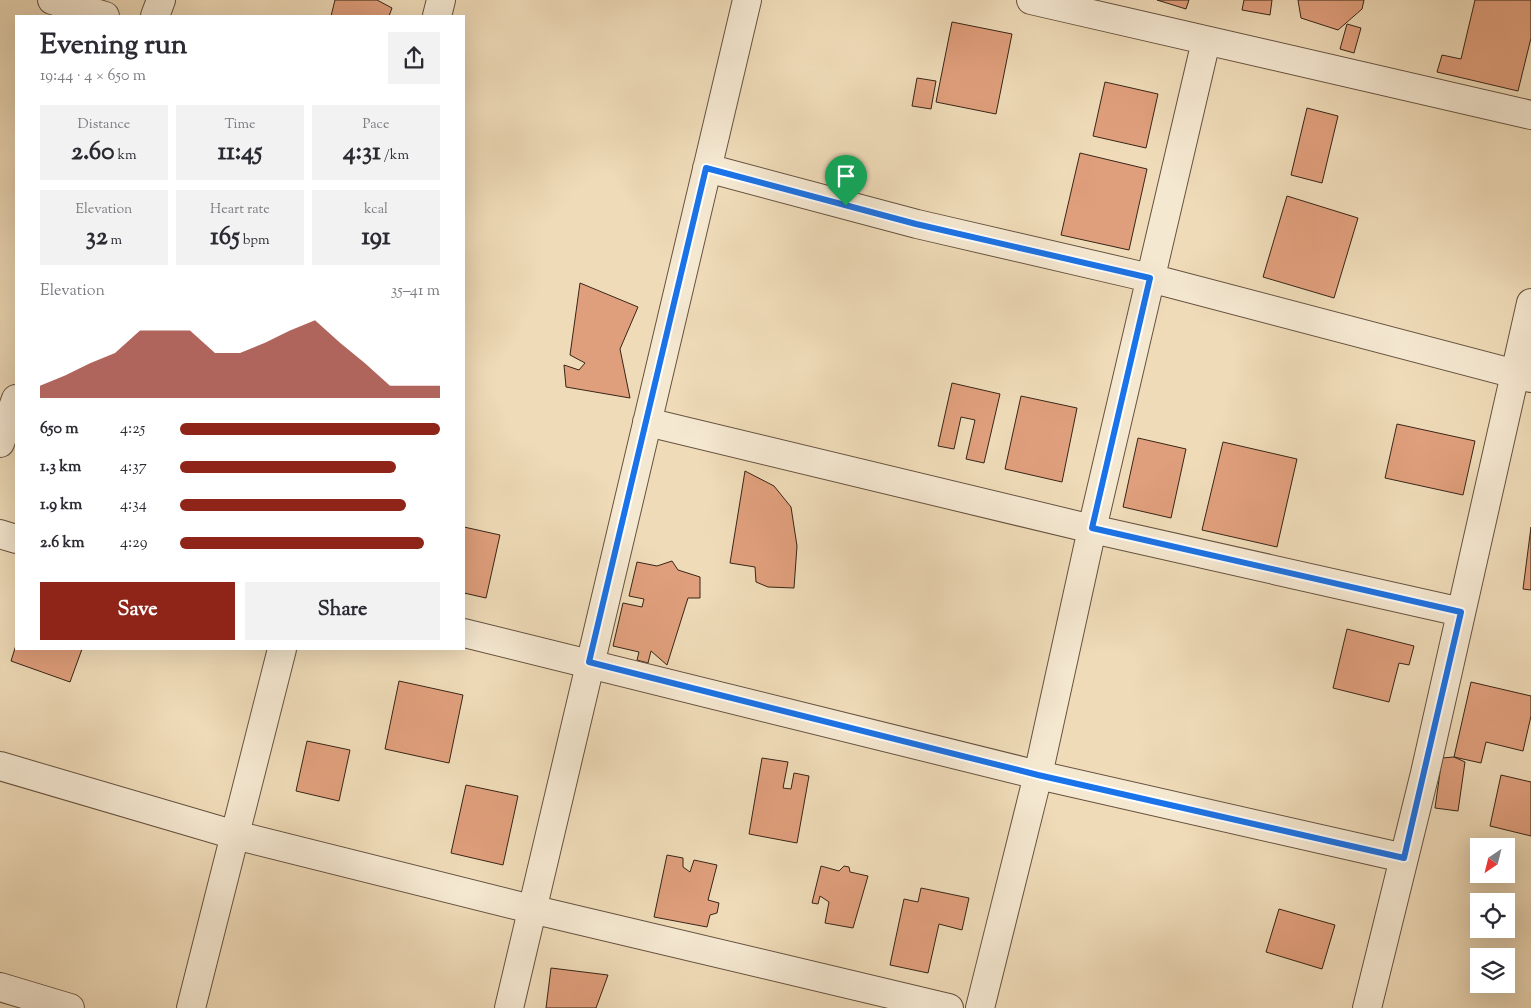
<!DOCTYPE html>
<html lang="en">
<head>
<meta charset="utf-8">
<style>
	:root { --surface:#fff; --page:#f2f2f3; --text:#2b2b33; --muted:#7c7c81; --accent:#8f2418 }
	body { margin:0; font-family:"Sorts Mill Goudy",serif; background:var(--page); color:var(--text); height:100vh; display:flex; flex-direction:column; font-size:19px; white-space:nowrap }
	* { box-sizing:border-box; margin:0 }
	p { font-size:16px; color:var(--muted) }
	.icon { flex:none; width:28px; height:28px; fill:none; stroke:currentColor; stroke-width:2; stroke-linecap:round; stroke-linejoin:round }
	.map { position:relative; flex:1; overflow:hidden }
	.side { position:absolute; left:15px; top:15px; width:450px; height:635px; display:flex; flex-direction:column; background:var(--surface); border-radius:0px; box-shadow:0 5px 20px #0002 }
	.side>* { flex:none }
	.needle { width:32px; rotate:215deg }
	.controls { position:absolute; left:1470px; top:838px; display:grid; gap:10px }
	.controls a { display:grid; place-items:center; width:45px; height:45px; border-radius:0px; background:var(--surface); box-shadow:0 5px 20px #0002; font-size:25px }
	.pin { position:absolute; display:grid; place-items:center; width:42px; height:42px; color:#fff; margin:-51px -21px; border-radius:50% 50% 50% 0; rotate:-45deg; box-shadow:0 0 5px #0007 }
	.pin .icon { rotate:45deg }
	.round { display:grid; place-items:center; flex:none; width:52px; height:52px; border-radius:0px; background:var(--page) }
	.headline { display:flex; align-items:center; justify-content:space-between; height:85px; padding:0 25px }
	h1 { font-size:28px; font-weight:700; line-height:38px }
	.figures { display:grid; grid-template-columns:repeat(3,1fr); gap:8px; height:85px; padding:5px 25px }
	.figures div { display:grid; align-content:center; border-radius:0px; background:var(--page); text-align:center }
	.figures b { font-size:25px; font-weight:700 }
	.figures small { font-size:14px; font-weight:400 }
	.figures p { font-size:14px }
	.chart { height:140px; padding:10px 25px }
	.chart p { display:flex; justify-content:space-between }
	.chart svg { width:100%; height:90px; margin-top:5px; fill:var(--accent); opacity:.7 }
	.primary-button { display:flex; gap:10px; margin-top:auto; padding:10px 25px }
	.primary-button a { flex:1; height:58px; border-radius:0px; background:var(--accent); color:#fff; font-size:20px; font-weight:700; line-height:58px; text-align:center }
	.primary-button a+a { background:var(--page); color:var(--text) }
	ul { padding:0 25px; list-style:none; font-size:16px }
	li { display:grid; grid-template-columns:80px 60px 1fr; align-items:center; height:38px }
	li i { height:12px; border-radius:6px; background:var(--accent) }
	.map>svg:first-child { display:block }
	.building { fill:#e09f7c; stroke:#382517 }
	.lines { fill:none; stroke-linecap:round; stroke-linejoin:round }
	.minor-casing { stroke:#66523f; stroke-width:30 }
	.minor { stroke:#f5e8d1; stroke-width:28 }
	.route-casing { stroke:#fff; stroke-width:10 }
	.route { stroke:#1a73e8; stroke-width:6 }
</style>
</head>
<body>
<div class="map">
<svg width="1531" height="1008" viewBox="0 0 1531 1008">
	<rect width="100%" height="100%" fill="#efdbb8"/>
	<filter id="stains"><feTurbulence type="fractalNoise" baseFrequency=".004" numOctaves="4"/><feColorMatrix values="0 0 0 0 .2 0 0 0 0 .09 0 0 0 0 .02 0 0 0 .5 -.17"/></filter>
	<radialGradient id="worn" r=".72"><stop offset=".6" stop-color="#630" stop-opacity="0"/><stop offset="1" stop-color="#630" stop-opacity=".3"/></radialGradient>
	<!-- building -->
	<path class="building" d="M335,0H377L392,8L389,16H331Z
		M1157,0H1189L1186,9Z
		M1244,0H1272L1270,15L1242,10Z
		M1298,0H1364L1362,9L1338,30L1301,18Z
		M1475,0H1531V38L1518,91L1437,72L1442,55L1461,59Z
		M952,22L1012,34L996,114L936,102Z
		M1347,24L1361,28L1354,53L1340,49Z
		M917,78L936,81L931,109L912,106Z
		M1105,82L1158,94L1146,148L1093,136Z
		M1307,108L1338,116L1322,183L1291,175Z
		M1080,153L1147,169L1129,250L1061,235Z
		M1287,196L1358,218L1334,298L1263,277Z
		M580,283L638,307L620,349L630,398L566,387L564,365L579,370L585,363L570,355Z
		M952,383L1000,394L984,463L966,459L975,420L961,417L954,449L938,446Z
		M1021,396L1077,408L1062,482L1005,469Z
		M1397,424L1475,441L1463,495L1385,478Z
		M1138,438L1186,449L1171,518L1123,507Z
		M1223,442L1297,459L1277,547L1202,530Z
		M745,471L774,486L791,507L797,546L794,588L768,587L756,582L755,567L730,563Z
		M464,527L500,535L486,598L464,593Z
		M1531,527V590L1523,589Z
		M672,561L678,570L700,577V598H688L667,665L651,651L648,663L637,660L639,652L613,646L623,603L642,607L644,599L629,596L637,562L657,566Z
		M1347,629L1414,646L1409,665L1399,663L1389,702L1333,688Z
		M16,645V649H82L70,682L11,661Z
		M399,681L463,695L449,763L385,749Z
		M1471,682L1531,696V716L1523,751L1486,742L1481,763L1454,757Z
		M307,741L350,750L339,801L296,791Z
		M1454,757L1465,762L1458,811L1435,808L1442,758Z
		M762,758L788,762L783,788L791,789L794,773L809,776L797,843L749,834Z
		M1501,775L1531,782V836L1490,826Z
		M466,785L518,796L503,865L451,853Z
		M667,855L683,858V867L690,872L694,860L717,865L708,900L719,903L717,913L710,915L707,927L654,917Z
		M821,866L839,871L844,866L849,867L850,872L868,876L853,928L825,923L829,902L820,896L818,904L812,903Z
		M921,888L969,898L962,930L939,924L928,973L890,965L904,899L918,902Z
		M1279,909L1335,925L1322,969L1266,952Z
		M551,968L608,975L596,1008H546Z"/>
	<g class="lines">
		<defs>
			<path id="minor" d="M52,0L105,16
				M1031,0L1531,115
				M155,16L161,0
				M437,16L441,0
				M707,168L917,224L1150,278L1531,378
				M647,422L1092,529L1461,612
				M0,443L16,399
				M0,534L16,539
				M464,633L1038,775L1404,858
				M0,766L235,835L531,909L949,1008
				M0,987L70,1008
				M191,1008L282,649
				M509,1008L747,0
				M980,1008L1038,775L1092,529L1206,41
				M1367,1008L1425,773L1531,303"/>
		</defs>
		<!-- minor casing -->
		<use href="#minor" class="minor-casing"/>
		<!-- minor -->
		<use href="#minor" class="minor"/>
	</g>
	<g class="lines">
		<defs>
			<path id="route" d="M706,168L916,224L1150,278L1092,528L1461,612L1404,858L1038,775L589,662Z"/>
		</defs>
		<!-- route casing -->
		<use href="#route" class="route-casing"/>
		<!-- route -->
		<use href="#route" class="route"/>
	</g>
	<rect width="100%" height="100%" filter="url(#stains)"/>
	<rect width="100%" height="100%" fill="url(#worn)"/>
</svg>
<div class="controls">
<a><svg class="needle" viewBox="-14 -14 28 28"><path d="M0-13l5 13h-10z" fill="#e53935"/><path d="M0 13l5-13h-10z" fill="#7c7c81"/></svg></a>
<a><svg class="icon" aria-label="locate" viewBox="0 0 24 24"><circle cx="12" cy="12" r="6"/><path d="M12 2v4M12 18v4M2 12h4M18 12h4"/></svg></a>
<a><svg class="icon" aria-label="layers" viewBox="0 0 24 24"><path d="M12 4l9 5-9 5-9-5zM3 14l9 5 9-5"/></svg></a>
</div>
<div class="pin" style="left:846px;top:206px;background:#1e9e55"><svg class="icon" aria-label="arrive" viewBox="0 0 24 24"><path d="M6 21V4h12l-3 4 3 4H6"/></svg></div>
<section class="side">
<div class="headline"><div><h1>Evening run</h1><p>19:44 · 4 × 650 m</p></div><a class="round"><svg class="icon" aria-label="share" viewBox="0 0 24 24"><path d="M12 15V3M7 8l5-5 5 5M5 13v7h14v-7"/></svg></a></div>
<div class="figures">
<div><p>Distance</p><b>2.60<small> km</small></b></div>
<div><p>Time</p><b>11:45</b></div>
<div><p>Pace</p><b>4:31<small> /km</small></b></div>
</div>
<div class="figures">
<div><p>Elevation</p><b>32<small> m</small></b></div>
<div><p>Heart rate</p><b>165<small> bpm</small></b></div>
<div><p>kcal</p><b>191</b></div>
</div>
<div class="chart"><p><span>Elevation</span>35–41 m</p>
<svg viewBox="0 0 160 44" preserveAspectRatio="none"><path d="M0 44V38L10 33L20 27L30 22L40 11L50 11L60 11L70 22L80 22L90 17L100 11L110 6L120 17L130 27L140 38L150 38L160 38V44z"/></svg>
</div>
<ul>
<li><b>650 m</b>4:25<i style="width:100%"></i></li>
<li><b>1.3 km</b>4:37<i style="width:83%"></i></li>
<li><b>1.9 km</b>4:34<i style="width:87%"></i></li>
<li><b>2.6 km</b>4:29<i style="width:94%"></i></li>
</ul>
<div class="primary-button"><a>Save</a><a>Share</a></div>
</section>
</div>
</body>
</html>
